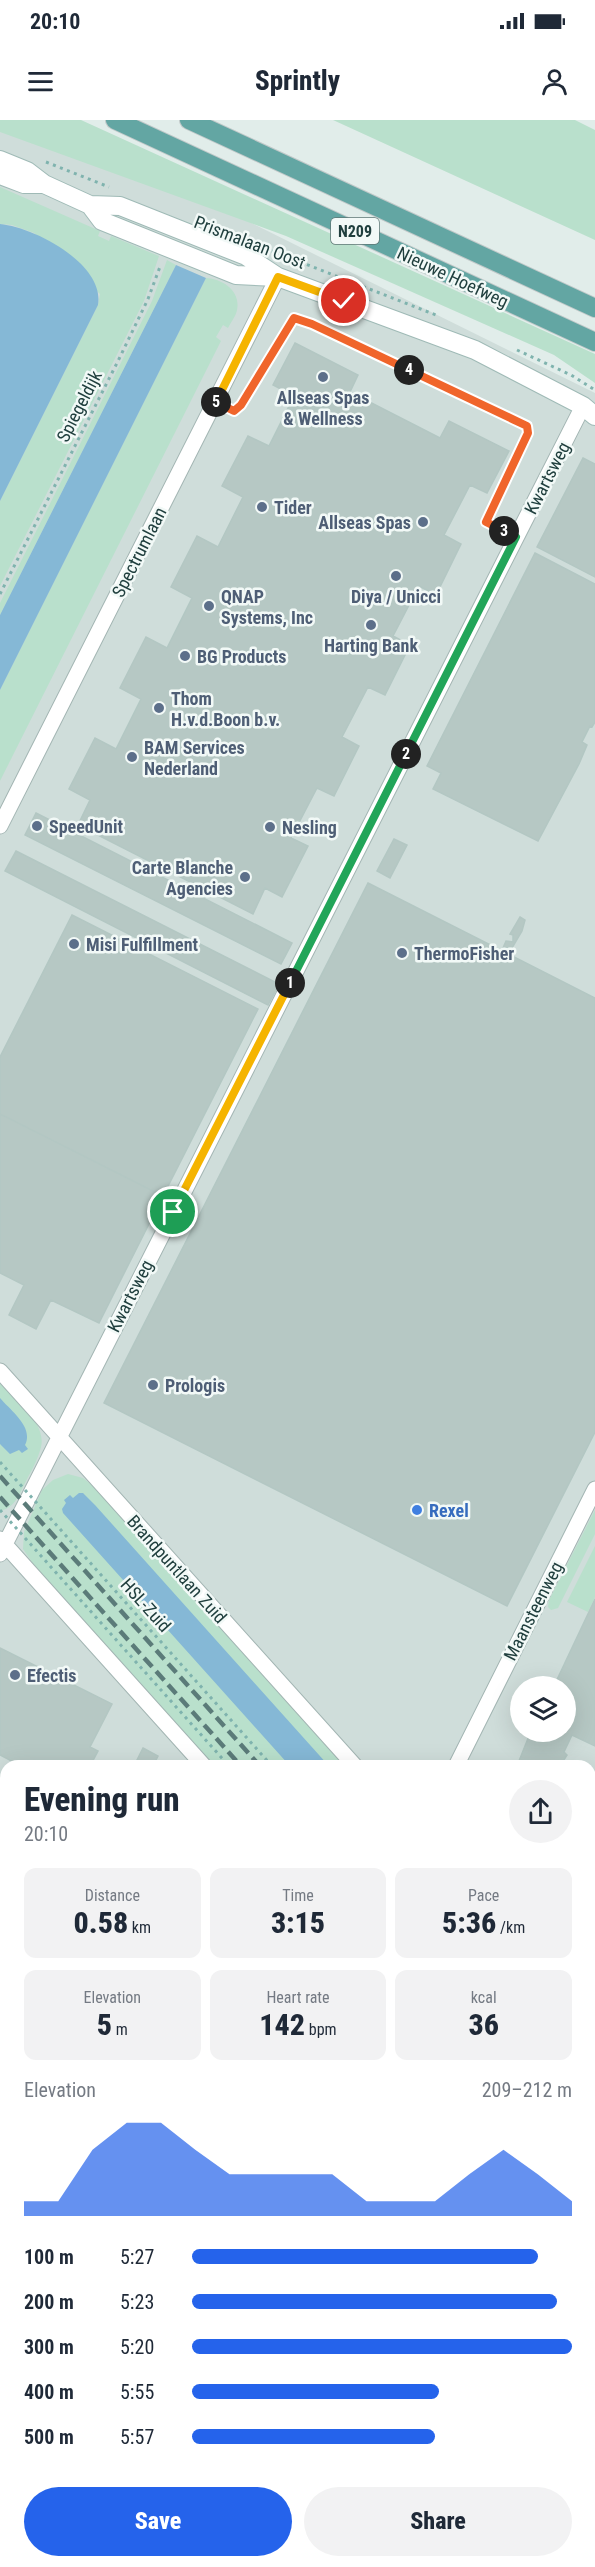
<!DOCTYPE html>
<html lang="en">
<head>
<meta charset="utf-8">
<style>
	:root { --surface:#fff; --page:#f2f2f3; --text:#1f2937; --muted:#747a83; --accent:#2563eb }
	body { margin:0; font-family:"Roboto Condensed",sans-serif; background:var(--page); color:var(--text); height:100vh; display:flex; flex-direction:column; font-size:22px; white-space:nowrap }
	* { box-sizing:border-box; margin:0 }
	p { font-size:20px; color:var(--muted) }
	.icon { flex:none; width:33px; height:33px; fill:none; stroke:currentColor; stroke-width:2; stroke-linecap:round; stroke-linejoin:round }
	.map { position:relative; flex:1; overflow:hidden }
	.sheet { position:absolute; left:0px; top:1640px; width:596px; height:808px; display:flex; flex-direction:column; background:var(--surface); border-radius:18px 18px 0 0; box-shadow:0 6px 24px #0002 }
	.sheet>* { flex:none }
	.controls { position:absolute; left:510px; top:1556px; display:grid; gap:12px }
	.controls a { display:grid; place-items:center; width:66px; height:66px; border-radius:50%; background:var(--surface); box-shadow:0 6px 24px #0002; font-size:30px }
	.pin { position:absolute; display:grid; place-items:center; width:51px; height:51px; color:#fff; margin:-26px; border:3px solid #fff; border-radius:50%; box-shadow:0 2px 6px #0007 }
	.km { position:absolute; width:30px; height:30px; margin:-15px; border-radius:50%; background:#222; color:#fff; font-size:16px; line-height:30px; text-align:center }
	.round { display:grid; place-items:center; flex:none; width:63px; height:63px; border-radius:32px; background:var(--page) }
	.head { display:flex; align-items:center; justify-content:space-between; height:102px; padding:0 24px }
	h1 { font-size:33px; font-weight:800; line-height:45px }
	.stats { display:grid; grid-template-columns:repeat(3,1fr); gap:9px; height:102px; padding:6px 24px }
	.stats div { display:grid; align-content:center; border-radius:12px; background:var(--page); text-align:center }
	.stats b { font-size:30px; font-weight:800 }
	.stats small { font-size:16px; font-weight:400 }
	.stats p { font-size:16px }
	.chart { height:168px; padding:12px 24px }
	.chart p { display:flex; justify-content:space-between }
	.chart svg { width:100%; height:108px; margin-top:6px; fill:var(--accent); opacity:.7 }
	.cta { display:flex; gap:12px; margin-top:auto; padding:12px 24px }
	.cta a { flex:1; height:69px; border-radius:36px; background:var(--accent); color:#fff; font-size:24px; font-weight:800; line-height:69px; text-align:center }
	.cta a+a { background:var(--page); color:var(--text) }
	ul { padding:0 24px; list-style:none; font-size:20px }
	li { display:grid; grid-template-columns:96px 72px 1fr; align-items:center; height:45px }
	li i { height:15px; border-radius:8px; background:var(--accent) }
	.status { display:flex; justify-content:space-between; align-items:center; height:42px; padding:0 30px; background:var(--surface); direction:ltr }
	.status svg { height:16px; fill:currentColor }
	header { display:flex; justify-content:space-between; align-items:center; height:78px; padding:0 24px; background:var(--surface); font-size:27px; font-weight:800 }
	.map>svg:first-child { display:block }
	.built { fill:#cfddda; fill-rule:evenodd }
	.green { fill:#b9e0cc }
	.water { fill:#85b8d6 }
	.building { fill:#b6c8c4; stroke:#b3c7c3; stroke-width:1.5 }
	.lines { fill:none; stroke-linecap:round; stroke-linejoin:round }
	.lane-casing { stroke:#a3b5b3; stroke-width:10 }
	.street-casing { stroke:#a3b5b3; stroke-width:17 }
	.secondary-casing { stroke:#9fbab6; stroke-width:20 }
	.primary-casing { stroke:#c1c9c9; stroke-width:20 }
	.path { stroke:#7fb3ae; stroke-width:3; stroke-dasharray:3 4.5; stroke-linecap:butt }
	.lane { stroke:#fff; stroke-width:8 }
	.street { stroke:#fff; stroke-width:15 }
	.secondary { stroke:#fff; stroke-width:18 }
	.primary { stroke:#63a6a3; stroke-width:18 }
	.rail { stroke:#5b7b79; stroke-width:4.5; stroke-dasharray:12 6; stroke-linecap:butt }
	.path-bridge { stroke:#7fb3ae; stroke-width:3; stroke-dasharray:3 4.5; stroke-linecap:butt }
	.split-1-casing { stroke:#fff; stroke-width:12 }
	.split-2-casing { stroke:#fff; stroke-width:12 }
	.split-3-casing { stroke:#fff; stroke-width:12 }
	.split-4-casing { stroke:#fff; stroke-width:12 }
	.split-5-casing { stroke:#fff; stroke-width:12 }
	.split-6-casing { stroke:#fff; stroke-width:12 }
	.split-1 { stroke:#f5b400; stroke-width:8 }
	.split-2 { stroke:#22a559; stroke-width:8 }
	.split-3 { stroke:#22a559; stroke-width:8 }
	.split-4 { stroke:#f0652b; stroke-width:8 }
	.split-5 { stroke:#f0652b; stroke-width:8 }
	.split-6 { stroke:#f5b400; stroke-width:8 }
	.service-dot { fill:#5c6f8a; stroke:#f2f9f7; stroke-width:2 }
	.shop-dot { fill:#3f7fe0; stroke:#f2f9f7; stroke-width:2 }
	.labels { text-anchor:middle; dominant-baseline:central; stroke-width:5; stroke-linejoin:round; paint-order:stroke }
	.shield { fill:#f2f9f7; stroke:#5f7776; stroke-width:1.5 }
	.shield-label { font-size:16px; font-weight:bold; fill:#203f3e }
	.street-label { font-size:18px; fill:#203f3e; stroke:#f2f9f7 }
	.service-label { font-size:18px; font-weight:bold; fill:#4e5e75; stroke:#f2f9f7; text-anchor:start }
	.shop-label { font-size:18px; font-weight:bold; fill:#366cbe; stroke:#f2f9f7; text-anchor:start }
</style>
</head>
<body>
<div class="status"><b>20:10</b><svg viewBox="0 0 49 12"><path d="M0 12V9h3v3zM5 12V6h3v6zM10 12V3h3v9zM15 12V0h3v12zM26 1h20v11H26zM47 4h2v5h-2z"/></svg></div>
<header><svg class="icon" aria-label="menu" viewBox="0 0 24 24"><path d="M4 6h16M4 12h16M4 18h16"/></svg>Sprintly<svg class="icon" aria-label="person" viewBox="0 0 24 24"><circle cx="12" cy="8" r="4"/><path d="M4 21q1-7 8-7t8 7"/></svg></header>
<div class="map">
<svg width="595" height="2447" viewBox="0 0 595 2447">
	<rect width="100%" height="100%" fill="#e1edea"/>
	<!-- built -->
	<path class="built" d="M0,0H43L595,273V2447H0ZM520,1566H566V1611H520ZM6,1646H590V2442H6Z"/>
	<!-- green -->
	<path class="green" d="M0,0H81L595,234V263L554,235L286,116L0,12Z
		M333,0H575L595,10V120Z
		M0,67L100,111L98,116L109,121L111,116L159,136L144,181L0,466V381L98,185L100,174L34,113L12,105L0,104Z
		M167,140L176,145L0,495V483L152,181Z
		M206,158C223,159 241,171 237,190C236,196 231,202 228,208L223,205L216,217L221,221L0,661V570Z
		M0,1262C14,1278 47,1303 41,1327C38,1340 30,1353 24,1365C18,1377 14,1388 0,1391Z
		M68,1354L83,1358L93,1366L344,1645H212L34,1445L23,1429L24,1412L42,1370L53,1360Z
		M595,1390V1414L558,1488L551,1490L548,1487L549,1480Z
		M595,1426V1477L588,1492L567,1482Z
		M590,1981L595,1987V2071L590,2065Z
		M477,2442H564L576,2447H489Z"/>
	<!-- water -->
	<path class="water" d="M0,104C34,107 105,144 98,185L0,381Z
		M176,145L206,158L0,570V495Z
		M0,1278C11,1291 34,1307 25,1325L28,1329L22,1333L19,1330L10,1334L0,1324Z
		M79,1373H83L95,1385L328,1645H289L63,1393L62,1389L66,1383L64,1380L70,1375L73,1378Z"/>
	<!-- building -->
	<path class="building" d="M295,223L358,255L350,272L440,318L449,301L509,331L487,373L470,365L444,415L461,424L436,475L419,466L393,516L410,525L385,575L368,567L342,617L359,626L334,676L317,668L291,718L308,726L282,777L265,768L253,794L78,705L90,680L69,669L95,618L116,629L141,579L120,568L146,517L167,528L192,478L171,467L197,416L218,427L243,377L222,366L248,316L269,326L294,276L273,265Z
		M583,338L595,344V457L537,427Z
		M535,433L595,464V602L592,607L590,606L582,622L587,625L579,644L538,721L433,669L441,653L427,646Z
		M36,693L292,823L281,844L25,715Z
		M394,719L407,725L390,758L377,751Z
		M16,731L279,864L268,885L5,751Z
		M368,763L595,878V1312L507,1486L104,1283Z
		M72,795L258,889L163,1076L0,994V937Z
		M520,797L525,800L522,811L512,828H503L506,821L513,822V815L510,814Z
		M0,994L163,1076L99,1203L51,1180L36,1209L9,1195L24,1165L0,1153Z
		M595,1479V1626L572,1615L564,1632L567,1635L560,1646H517L529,1616L532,1617L535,1611H566V1566H554Z
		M0,1528L112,1584L90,1627L98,1631L90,1646H21L0,1635Z
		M143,1628L158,1636L153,1646H134Z
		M0,1786L6,1789V2100L0,2097Z
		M590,2233L595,2235V2284L590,2295Z"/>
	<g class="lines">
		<defs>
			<path id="lane" d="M215,281L234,291L241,285L294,198L312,204L527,306L528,313L486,402L516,417
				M0,2123L6,2126"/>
			<path id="street" d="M0,706L278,157
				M0,1251L355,1646
				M0,1419L204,1646
				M0,1434L583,286
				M456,1646L595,1369
				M590,1905L595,1911
				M590,2076L595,2082
				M352,2442L364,2447
				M48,2447L51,2442"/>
			<path id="secondary" d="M0,40L27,51L44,64L90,85L120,86L246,136L278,157L475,230L583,286L595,296
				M0,55L24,64H44
				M90,85L102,101L236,155L277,157"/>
			<path id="primary" d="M115,0L595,222
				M189,0L595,188"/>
		</defs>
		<!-- lane casing -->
		<use href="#lane" class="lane-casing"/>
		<!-- street casing -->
		<use href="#street" class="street-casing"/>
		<!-- secondary casing -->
		<use href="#secondary" class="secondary-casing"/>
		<!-- primary casing -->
		<use href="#primary" class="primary-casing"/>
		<!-- path -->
		<path class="path" d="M46,42L109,67
			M272,131L436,195
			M517,230L571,255L595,270
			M0,474L118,241L148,179L161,144
			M590,2000L595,2006
			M590,2048L595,2054
			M0,2212L6,2214
			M578,2442L591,2447"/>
		<!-- lane -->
		<use href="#lane" class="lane"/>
		<!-- street -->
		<use href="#street" class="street"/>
		<!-- secondary -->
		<use href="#secondary" class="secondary"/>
		<!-- primary -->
		<use href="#primary" class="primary"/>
		<!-- rail -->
		<path class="rail" d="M0,1356L260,1646
			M0,1377L241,1646
			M590,2013L595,2019
			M590,2034L595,2040"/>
		<!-- path-bridge -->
		<path class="path-bridge" d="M0,1342L272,1646
			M0,1390L229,1646"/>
	</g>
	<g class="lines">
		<defs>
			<path id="split-1" d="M173,1092L290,863"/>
			<path id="split-2" d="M290,863L406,634"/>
			<path id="split-3" d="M406,634L516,417L504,411"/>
			<path id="split-4" d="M409,250L527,306L528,313L486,402L504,411"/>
			<path id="split-5" d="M216,282L234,291L241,285L294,198L312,204L409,250"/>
			<path id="split-6" d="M216,282L278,157L344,181"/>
		</defs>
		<!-- split-1 casing -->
		<use href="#split-1" class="split-1-casing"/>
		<!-- split-2 casing -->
		<use href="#split-2" class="split-2-casing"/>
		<!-- split-3 casing -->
		<use href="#split-3" class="split-3-casing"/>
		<!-- split-4 casing -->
		<use href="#split-4" class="split-4-casing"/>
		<!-- split-5 casing -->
		<use href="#split-5" class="split-5-casing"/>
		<!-- split-6 casing -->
		<use href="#split-6" class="split-6-casing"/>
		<!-- split-1 -->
		<use href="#split-1" class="split-1"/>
		<!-- split-2 -->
		<use href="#split-2" class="split-2"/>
		<!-- split-3 -->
		<use href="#split-3" class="split-3"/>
		<!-- split-4 -->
		<use href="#split-4" class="split-4"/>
		<!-- split-5 -->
		<use href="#split-5" class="split-5"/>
		<!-- split-6 -->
		<use href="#split-6" class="split-6"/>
	</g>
	<!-- markers -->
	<g class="service-dot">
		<circle cx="323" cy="257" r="6"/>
		<circle cx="262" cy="387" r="6"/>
		<circle cx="423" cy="402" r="6"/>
		<circle cx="396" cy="456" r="6"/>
		<circle cx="209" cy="486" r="6"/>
		<circle cx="371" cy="505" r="6"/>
		<circle cx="185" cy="536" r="6"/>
		<circle cx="159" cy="588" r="6"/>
		<circle cx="132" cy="637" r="6"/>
		<circle cx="37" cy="706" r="6"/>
		<circle cx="270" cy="707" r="6"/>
		<circle cx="245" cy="757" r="6"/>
		<circle cx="74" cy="824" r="6"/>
		<circle cx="402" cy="833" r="6"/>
		<circle cx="153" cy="1265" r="6"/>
		<circle cx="15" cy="1555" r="6"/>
	</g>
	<circle class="shop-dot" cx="417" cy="1390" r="6"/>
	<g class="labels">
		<!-- shield labels -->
		<rect class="shield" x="331" y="98" width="48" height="26" rx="4.5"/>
		<g class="shield-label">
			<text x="355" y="111">N209</text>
		</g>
		<!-- street labels -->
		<g class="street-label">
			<text transform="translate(250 122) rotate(21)">Prismalaan Oost</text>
			<text transform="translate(453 157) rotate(25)">Nieuwe Hoefweg</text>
			<text transform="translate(79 286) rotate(-63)">Spiegeldijk</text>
			<text transform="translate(547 358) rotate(-63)">Kwartsweg</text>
			<text transform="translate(139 432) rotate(-63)">Spectrumlaan</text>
			<text transform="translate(130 1176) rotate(-63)">Kwartsweg</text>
			<text transform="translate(177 1449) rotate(48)">Brandpuntlaan Zuid</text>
			<text transform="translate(146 1485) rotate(48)">HSL-Zuid</text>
			<text transform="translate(533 1491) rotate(-63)">Maansteenweg</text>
		</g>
		<!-- service labels -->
		<g class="service-label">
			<text x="323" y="277" text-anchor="middle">Allseas Spas<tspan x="323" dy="21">&amp; Wellness</tspan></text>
			<text x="274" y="387">Tider</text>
			<text x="411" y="402" text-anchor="end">Allseas Spas</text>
			<text x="221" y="476">QNAP<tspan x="221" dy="21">Systems, Inc</tspan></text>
			<text x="396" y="476" text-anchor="middle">Diya / Unicci</text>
			<text x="371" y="525" text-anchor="middle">Harting Bank</text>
			<text x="197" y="536">BG Products</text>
			<text x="171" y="578">Thom<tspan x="171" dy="21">H.v.d.Boon b.v.</tspan></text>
			<text x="144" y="627">BAM Services<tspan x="144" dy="21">Nederland</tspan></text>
			<text x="49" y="706">SpeedUnit</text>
			<text x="282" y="707">Nesling</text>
			<text x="233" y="747" text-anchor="end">Carte Blanche<tspan x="233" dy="21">Agencies</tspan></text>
			<text x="86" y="824">Misi Fulfillment</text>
			<text x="414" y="833">ThermoFisher</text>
			<text x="165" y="1265">Prologis</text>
			<text x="27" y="1555">Efectis</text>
		</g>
		<!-- shop labels -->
		<g class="shop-label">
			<text x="429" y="1390">Rexel</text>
		</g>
	</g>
</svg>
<div class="controls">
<a><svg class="icon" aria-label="layers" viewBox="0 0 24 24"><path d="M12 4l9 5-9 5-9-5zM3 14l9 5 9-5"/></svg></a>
</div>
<div class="pin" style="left:173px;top:1092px;background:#1e9e55"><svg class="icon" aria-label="arrive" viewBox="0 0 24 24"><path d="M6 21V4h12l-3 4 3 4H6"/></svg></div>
<div class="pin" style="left:344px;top:181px;background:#d93025"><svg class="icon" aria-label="check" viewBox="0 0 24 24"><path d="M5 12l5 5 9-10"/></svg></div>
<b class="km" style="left:290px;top:863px">1</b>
<b class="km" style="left:406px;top:634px">2</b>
<b class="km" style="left:504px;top:411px">3</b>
<b class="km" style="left:409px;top:250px">4</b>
<b class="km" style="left:216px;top:282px">5</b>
<section class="sheet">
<div class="head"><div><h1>Evening run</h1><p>20:10</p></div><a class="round"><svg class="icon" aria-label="share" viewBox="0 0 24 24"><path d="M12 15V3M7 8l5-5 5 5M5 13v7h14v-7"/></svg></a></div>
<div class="stats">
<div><p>Distance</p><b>0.58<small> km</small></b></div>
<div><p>Time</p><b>3:15</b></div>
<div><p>Pace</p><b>5:36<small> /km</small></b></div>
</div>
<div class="stats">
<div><p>Elevation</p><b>5<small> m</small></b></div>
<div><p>Heart rate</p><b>142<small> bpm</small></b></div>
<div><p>kcal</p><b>36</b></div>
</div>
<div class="chart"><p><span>Elevation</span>209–212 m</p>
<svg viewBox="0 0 160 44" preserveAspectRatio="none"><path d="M0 44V38L10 38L20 17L30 6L40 6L50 17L60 27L70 27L80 27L90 27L100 38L110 38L120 38L130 27L140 17L150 27L160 38V44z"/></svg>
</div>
<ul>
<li><b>100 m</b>5:27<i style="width:91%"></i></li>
<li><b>200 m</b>5:23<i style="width:96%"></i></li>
<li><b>300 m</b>5:20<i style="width:100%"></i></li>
<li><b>400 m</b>5:55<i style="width:65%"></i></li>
<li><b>500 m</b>5:57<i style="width:64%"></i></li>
</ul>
<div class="cta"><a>Save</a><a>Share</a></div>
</section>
</div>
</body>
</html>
